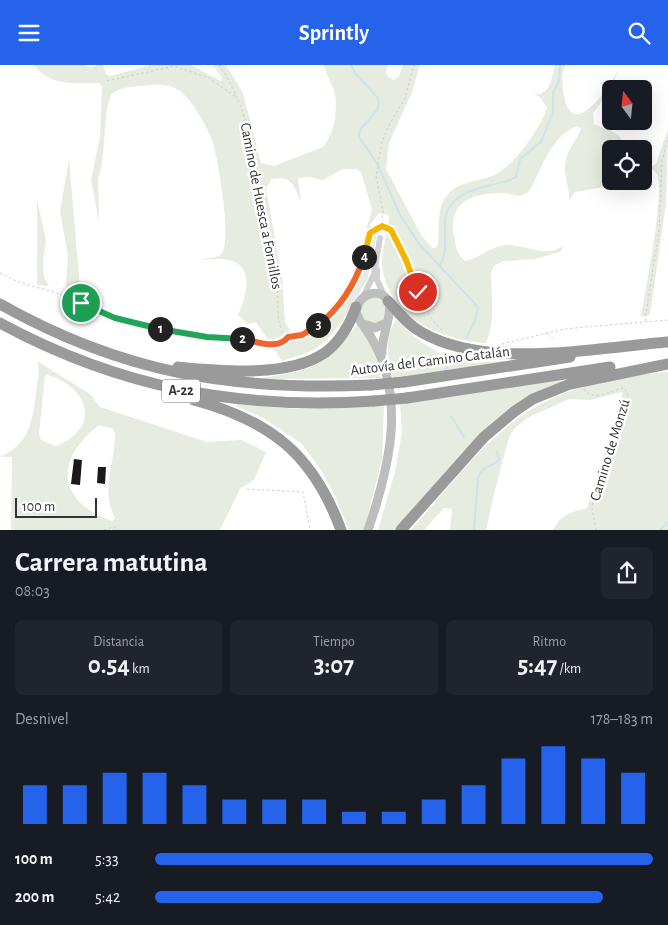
<!DOCTYPE html>
<html lang="es">
<head>
<meta charset="utf-8">
<style>
	:root { --surface:#171b24; --page:#20242c; --text:#f1f3f6; --muted:#9ea1a6; --accent:#2563eb }
	body { margin:0; font-family:"Alegreya Sans",sans-serif; background:var(--page); color:var(--text); height:100vh; display:flex; flex-direction:column; font-size:19px; white-space:nowrap }
	* { box-sizing:border-box; margin:0 }
	p { font-size:16px; color:var(--muted) }
	.icon { flex:none; width:28px; height:28px; fill:none; stroke:currentColor; stroke-width:2; stroke-linecap:round; stroke-linejoin:round }
	.map { position:relative; height:465px; overflow:hidden }
	.sheet { display:flex; flex-direction:column; background:var(--surface); flex:1 }
	.sheet>* { flex:none }
	.needle { width:32px; rotate:345deg }
	.buttons { position:absolute; left:602px; top:15px; display:grid; gap:10px }
	.buttons a { display:grid; place-items:center; width:50px; height:50px; border-radius:8px; background:var(--surface); box-shadow:0 5px 20px #0002; font-size:25px }
	.scale { position:absolute; left:15px; bottom:12px; width:82px; box-sizing:border-box; padding-left:5px; border:2px solid #333; border-top:0; font-size:14px; line-height:18px; white-space:nowrap; color:#333; -webkit-text-stroke:4px #fff; paint-order:stroke }
	.pin { position:absolute; display:grid; place-items:center; width:42px; height:42px; color:#fff; margin:-21px; border:2px solid #fff; border-radius:50%; box-shadow:0 1px 5px #0007 }
	.km { position:absolute; width:25px; height:25px; margin:-12px; border-radius:50%; background:#222; color:#fff; font-size:14px; line-height:25px; text-align:center }
	.round { display:grid; place-items:center; flex:none; width:52px; height:52px; border-radius:8px; background:var(--page) }
	.summary { display:flex; align-items:center; justify-content:space-between; height:85px; padding:0 15px }
	h1 { font-size:28px; font-weight:700; line-height:38px }
	.metrics { display:grid; grid-template-columns:repeat(3,1fr); gap:8px; height:85px; padding:5px 15px }
	.metrics div { display:grid; align-content:center; border-radius:8px; background:var(--page); text-align:center }
	.metrics b { font-size:25px; font-weight:700 }
	.metrics small { font-size:14px; font-weight:400 }
	.metrics p { font-size:14px }
	.chart { height:140px; padding:10px 15px }
	.chart p { display:flex; justify-content:space-between }
	.chart svg { width:100%; height:90px; margin-top:5px; stroke:var(--accent); stroke-width:6 }
	ul { padding:0 15px; list-style:none; font-size:16px }
	li { display:grid; grid-template-columns:80px 60px 1fr; align-items:center; height:38px }
	li i { height:12px; border-radius:6px; background:var(--accent) }
	header { display:flex; justify-content:space-between; align-items:center; height:65px; padding:0 15px; background:var(--accent); color:#fff; font-size:22px; font-weight:700 }
	.map>svg:first-child { display:block }
	.green { fill:#e6ecdf; fill-rule:evenodd }
	.lines { fill:none; stroke-linecap:round; stroke-linejoin:round }
	.stream { stroke:#cfe2ee; stroke-width:2 }
	.building { fill:#1a1a1a }
	.path { stroke:#cdcdcd; stroke-width:1; stroke-dasharray:2.5 2.5; stroke-linecap:butt }
	.minor { stroke:#d0d0d0; stroke-width:6 }
	.secondary { stroke:#bdbdbd; stroke-width:9 }
	.motorway { stroke:#9a9a9a; stroke-width:11 }
	.motorway-bridge { stroke:#9a9a9a; stroke-width:11 }
	.split-1-casing { stroke:#fff; stroke-width:10 }
	.split-2-casing { stroke:#fff; stroke-width:10 }
	.split-3-casing { stroke:#fff; stroke-width:10 }
	.split-4-casing { stroke:#fff; stroke-width:10 }
	.split-5-casing { stroke:#fff; stroke-width:10 }
	.split-6-casing { stroke:#fff; stroke-width:10 }
	.split-1 { stroke:#22a559; stroke-width:6 }
	.split-2 { stroke:#22a559; stroke-width:6 }
	.split-3 { stroke:#f0652b; stroke-width:6 }
	.split-4 { stroke:#f0652b; stroke-width:6 }
	.split-5 { stroke:#f5b400; stroke-width:6 }
	.split-6 { stroke:#f5b400; stroke-width:6 }
	.labels { text-anchor:middle; dominant-baseline:central; stroke-width:5; stroke-linejoin:round; paint-order:stroke }
	.shield { fill:#fff; stroke:#707070; stroke-width:1 }
	.shield-label { font-size:14px; font-weight:bold; fill:#333 }
	.street-label { font-size:15px; fill:#333; stroke:#fff }
</style>
</head>
<body>
<header><svg class="icon" aria-label="menu" viewBox="0 0 24 24"><path d="M4 6h16M4 12h16M4 18h16"/></svg>Sprintly<svg class="icon" aria-label="search" viewBox="0 0 24 24"><circle cx="10" cy="10" r="6"/><path d="M15 15l6 6"/></svg></header>
<div class="map">
<svg width="668" height="465" viewBox="0 0 668 465">
	<rect width="100%" height="100%" fill="#fff"/>
	<!-- green -->
	<path class="green" d="M34,0H83L92,3L96,0H103L106,9L110,11L152,0H191L221,16L222,13L213,0H226L243,28L261,98L274,101L323,82C334,70 339,42 334,26C331,17 326,9 324,0H388L386,8L389,13L394,15L399,11L403,0H420L412,27L389,78L386,104L421,170L432,183H436L438,179C439,166 437,149 443,137C454,116 472,118 492,111C513,103 540,64 547,43L541,33L534,29C551,31 551,13 555,0H565C561,10 562,21 564,31C573,80 614,16 621,0L609,27L593,48L594,59C606,64 625,68 624,84H611V116L609,121L575,127L569,136C570,125 565,115 565,104C564,89 575,78 581,64L578,61C556,68 545,94 536,113C533,118 531,126 525,129C518,133 511,128 503,128C472,128 447,137 454,172C456,182 457,189 465,196C479,194 489,181 508,180C526,180 548,194 564,180L560,187L535,194L503,196L494,201L491,207C491,233 496,254 486,278C441,275 386,252 382,199C381,183 389,167 389,150L379,148L370,160L376,172L368,213L342,257L325,277L312,286L282,296L256,257L248,259L238,250C246,233 256,199 227,195C219,193 209,195 200,194C206,193 218,194 222,188C232,173 218,93 212,75C206,60 194,38 181,27C171,18 154,19 141,21C131,22 119,22 112,29C103,38 106,97 98,114L99,157L91,115L100,72L102,22L99,18C74,18 51,22 34,0ZM343,104H357L361,107L372,144L352,213L328,248L303,266L291,267L285,257L282,212L266,123L272,114C291,110 295,121 301,137L298,113L310,112L323,115Z
		M668,64L666,138L650,250L641,252C645,225 665,130 657,110C656,106 653,105 649,103L656,99Z
		M69,94L80,223L66,221L68,191L60,146Z
		M37,134L46,175L43,197L44,212L49,221L37,220Z
		M361 245a13 13 0 1 1 26 0a13 13 0 1 1-26 0Z
		M396,254C414,273 436,290 463,296C476,299 493,296 507,296L393,313C387,291 384,275 396,254Z
		M357,260C371,276 377,293 381,313L257,314C283,309 315,307 334,287C342,279 349,269 357,260Z
		M37,296L90,329L100,342L207,377L242,375L266,387L254,415L240,424L220,465H11L12,392H0C30,379 33,355 36,327C37,316 41,308 37,296ZM48,310C89,323 102,362 56,381L41,375L39,369L45,311ZM99,360L113,364L115,369C115,399 100,425 115,453L112,456C57,437 54,394 99,360Z
		M668,307V465H553C562,449 570,447 587,443L622,333V327L590,335L569,334L527,353L514,364L509,373L496,421L486,465H450L452,444L444,443L424,465H411C445,427 478,382 520,352C562,322 617,311 668,307Z
		M560,314L561,318L508,345L490,359L395,465H378L395,407L402,367L400,338Z
		M237,339L297,344L384,340L382,394L364,465H349L335,431L321,405L302,379L263,353L236,341Z"/>
	<g class="lines">
		<!-- stream -->
		<path class="stream" d="M351,0L355,8L377,32L379,39L377,45L360,65L359,72L378,100L400,150L420,180L478,242L475,256L466,273
			M439,202C456,176 429,149 464,129C480,120 502,120 516,112L520,94L541,77L553,47V28L559,16L560,0
			M444,307L452,294
			M451,351L464,372
			M474,465L478,413C482,400 491,403 499,395L497,387
			M660,465L668,457"/>
	</g>
	<!-- building -->
	<path class="building" d="M74,394L82,395L80,420L71,419Z
		M98,402H106L105,419L97,418Z"/>
	<g class="lines">
		<!-- path -->
		<path class="path" d="M219,0C251,46 257,103 266,157C269,177 274,197 277,217C279,233 275,256 284,270C307,285 348,230 357,212C363,198 364,182 370,168L382,161
			M107,16L174,1L209,13L236,32
			M383,161L391,165C409,197 416,244 444,267
			M381,168L383,146L376,111L382,77L387,64L405,33L414,0
			M0,208C19,219 37,222 57,228C78,234 97,247 117,253C146,262 176,269 207,272C219,274 232,273 245,275C258,276 278,286 287,273
			M645,256L659,165L662,96L668,72
			M548,268L555,275
			M502,279L564,264L668,255
			M584,324C592,338 611,325 624,323L628,329L593,433L592,444L596,465
			M247,424L303,427L310,465
			M104,465L113,462L119,465"/>
		<!-- minor -->
		<path class="minor" d="M377,204V215L385,232
			M363,232L374,209L380,173"/>
		<!-- secondary -->
		<path class="secondary" d="M363,260C409,323 391,398 368,465
			M382,288C381,273 393,247 389,238C381,220 357,229 356,247L361,258L375,263L386,258"/>
		<!-- motorway -->
		<path class="motorway" d="M388,236C398,247 408,260 421,267C486,305 595,283 668,277
			M0,239C122,308 232,326 371,320
			M0,258C120,323 239,345 374,336
			M178,302C220,306 290,313 326,287C340,276 350,259 356,242
			M404,317L570,292
			M407,333L610,302
			M194,335C271,356 313,389 341,465
			M401,465L484,372L515,346L533,334L570,319L668,299"/>
		<!-- motorway-bridge -->
		<path class="motorway-bridge" d="M371,320L404,317
			M374,336L407,333"/>
	</g>
	<g class="lines">
		<defs>
			<path id="split-1" d="M81,238L115,253L160,264"/>
			<path id="split-2" d="M160,264L207,272L242,274"/>
			<path id="split-3" d="M242,274C256,276 278,286 288,272L302,270L318,260"/>
			<path id="split-4" d="M318,260C340,243 355,219 364,192"/>
			<path id="split-5" d="M364,192L370,168L382,161L391,165L406,195"/>
			<path id="split-6" d="M406,195L418,227"/>
		</defs>
		<!-- split-1 casing -->
		<use href="#split-1" class="split-1-casing"/>
		<!-- split-2 casing -->
		<use href="#split-2" class="split-2-casing"/>
		<!-- split-3 casing -->
		<use href="#split-3" class="split-3-casing"/>
		<!-- split-4 casing -->
		<use href="#split-4" class="split-4-casing"/>
		<!-- split-5 casing -->
		<use href="#split-5" class="split-5-casing"/>
		<!-- split-6 casing -->
		<use href="#split-6" class="split-6-casing"/>
		<!-- split-1 -->
		<use href="#split-1" class="split-1"/>
		<!-- split-2 -->
		<use href="#split-2" class="split-2"/>
		<!-- split-3 -->
		<use href="#split-3" class="split-3"/>
		<!-- split-4 -->
		<use href="#split-4" class="split-4"/>
		<!-- split-5 -->
		<use href="#split-5" class="split-5"/>
		<!-- split-6 -->
		<use href="#split-6" class="split-6"/>
	</g>
	<g class="labels">
		<!-- shield labels -->
		<rect class="shield" x="162" y="314.5" width="38" height="23" rx="4"/>
		<g class="shield-label">
			<text x="181" y="326">A-22</text>
		</g>
		<!-- street labels -->
		<g class="street-label">
			<text transform="translate(261 141) rotate(79)">Camino de Huesca a Fornillos</text>
			<text transform="translate(430 296) rotate(-7)">Autovía del Camino Catalán</text>
			<text transform="translate(610 385) rotate(-73)">Camino de Monzú</text>
		</g>
	</g>
</svg>
<div class="buttons">
<a><svg class="needle" viewBox="-14 -14 28 28"><path d="M0-13l5 13h-10z" fill="#e53935"/><path d="M0 13l5-13h-10z" fill="#9ea1a6"/></svg></a>
<a><svg class="icon" aria-label="locate" viewBox="0 0 24 24"><circle cx="12" cy="12" r="6"/><path d="M12 2v4M12 18v4M2 12h4M18 12h4"/></svg></a>
</div>
<div class="scale">100 m</div>
<div class="pin" style="left:81px;top:238px;background:#1e9e55"><svg class="icon" aria-label="arrive" viewBox="0 0 24 24"><path d="M6 21V4h12l-3 4 3 4H6"/></svg></div>
<div class="pin" style="left:418px;top:227px;background:#d93025"><svg class="icon" aria-label="check" viewBox="0 0 24 24"><path d="M5 12l5 5 9-10"/></svg></div>
<b class="km" style="left:160px;top:264px">1</b>
<b class="km" style="left:242px;top:274px">2</b>
<b class="km" style="left:318px;top:260px">3</b>
<b class="km" style="left:364px;top:192px">4</b>
</div>
<section class="sheet">
<div class="summary"><div><h1>Carrera matutina</h1><p>08:03</p></div><a class="round"><svg class="icon" aria-label="share" viewBox="0 0 24 24"><path d="M12 15V3M7 8l5-5 5 5M5 13v7h14v-7"/></svg></a></div>
<div class="metrics">
<div><p>Distancia</p><b>0.54<small> km</small></b></div>
<div><p>Tiempo</p><b>3:07</b></div>
<div><p>Ritmo</p><b>5:47<small> /km</small></b></div>
</div>
<div class="chart"><p><span>Desnivel</span>178–183 m</p>
<svg viewBox="0 0 160 44" preserveAspectRatio="none"><path d="M5 44V25M15 44V25M25 44V19M35 44V19M45 44V25M55 44V32M65 44V32M75 44V32M85 44V38M95 44V38M105 44V32M115 44V25M125 44V12M135 44V6M145 44V12M155 44V19"/></svg>
</div>
<ul>
<li><b>100 m</b>5:33<i style="width:100%"></i></li>
<li><b>200 m</b>5:42<i style="width:90%"></i></li>
</ul>
</section>
</body>
</html>
